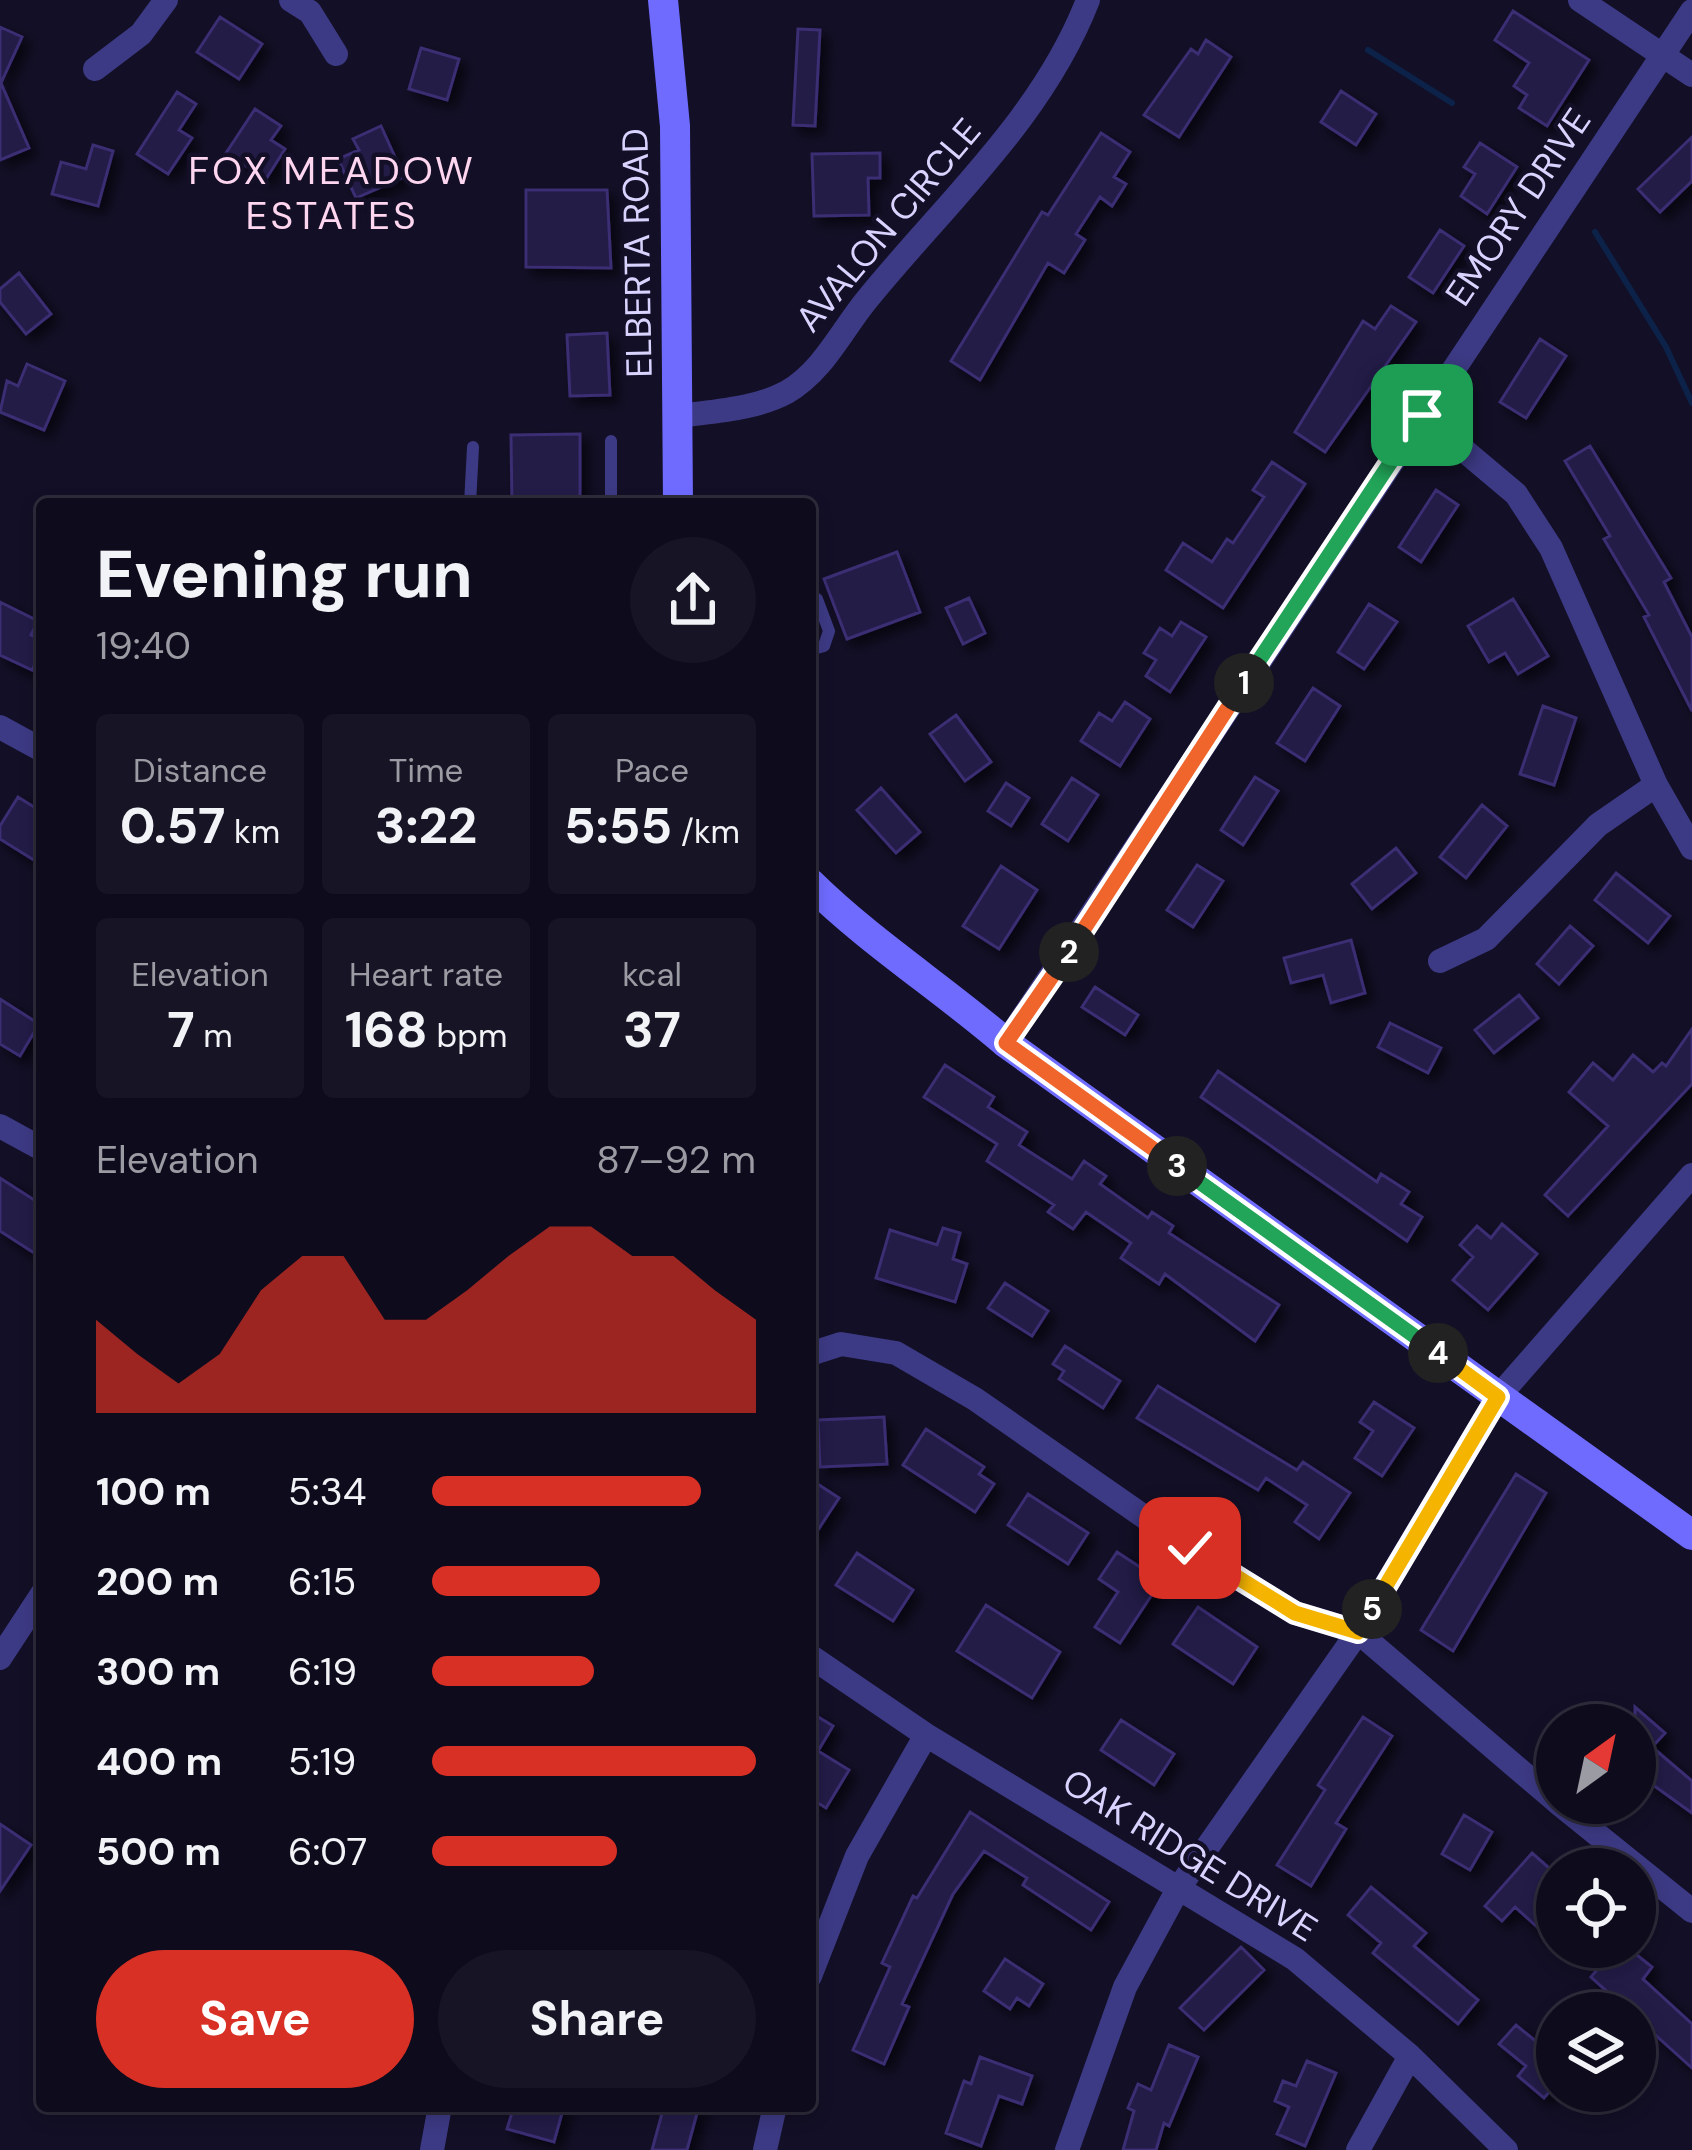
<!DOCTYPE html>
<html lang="en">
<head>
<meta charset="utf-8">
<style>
	:root { --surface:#0e0b1c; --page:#171425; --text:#f1f3f6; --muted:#9b9ba3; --line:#2e2b3b; --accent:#d93025 }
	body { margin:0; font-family:"DM Sans",sans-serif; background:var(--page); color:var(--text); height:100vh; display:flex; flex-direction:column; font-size:45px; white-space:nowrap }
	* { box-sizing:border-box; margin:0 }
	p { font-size:39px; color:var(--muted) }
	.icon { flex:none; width:66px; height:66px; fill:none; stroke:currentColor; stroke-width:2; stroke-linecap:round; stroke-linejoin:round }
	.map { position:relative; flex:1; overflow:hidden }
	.panel { position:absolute; left:36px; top:498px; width:780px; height:1614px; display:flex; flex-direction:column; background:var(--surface); border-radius:12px; box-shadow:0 6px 18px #0003,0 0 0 3px var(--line) }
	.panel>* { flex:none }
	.needle { width:78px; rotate:33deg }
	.tools { position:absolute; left:1536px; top:1704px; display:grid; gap:24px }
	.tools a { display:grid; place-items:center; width:120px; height:120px; border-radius:50%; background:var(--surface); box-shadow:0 6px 18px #0003,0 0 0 3px var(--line); font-size:60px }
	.pin { position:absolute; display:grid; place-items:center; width:102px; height:102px; color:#fff; margin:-51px; border-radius:24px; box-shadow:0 6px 18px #0006 }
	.km { position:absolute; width:60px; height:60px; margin:-30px; border-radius:50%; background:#222; color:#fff; font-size:33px; line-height:60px; text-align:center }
	.round { display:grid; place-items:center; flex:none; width:126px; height:126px; border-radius:63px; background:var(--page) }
	.head { display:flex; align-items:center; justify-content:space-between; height:204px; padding:0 60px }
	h1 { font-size:66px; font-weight:700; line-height:90px }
	.stats { display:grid; grid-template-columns:repeat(3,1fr); gap:18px; height:204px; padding:12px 60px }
	.stats div { display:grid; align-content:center; border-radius:12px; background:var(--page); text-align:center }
	.stats b { font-size:51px; font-weight:700 }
	.stats small { font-size:33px; font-weight:400 }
	.stats p { font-size:33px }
	.chart { height:336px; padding:24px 60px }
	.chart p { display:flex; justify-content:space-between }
	.chart svg { width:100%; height:216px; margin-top:12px; fill:var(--accent); opacity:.7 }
	.action { display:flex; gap:24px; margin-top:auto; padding:24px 60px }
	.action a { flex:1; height:138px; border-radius:72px; background:var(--accent); color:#fff; font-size:48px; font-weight:700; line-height:138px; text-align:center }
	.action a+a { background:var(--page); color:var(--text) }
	ul { padding:0 60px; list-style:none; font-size:39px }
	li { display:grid; grid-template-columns:192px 144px 1fr; align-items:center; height:90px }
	li i { height:30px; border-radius:15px; background:var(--accent) }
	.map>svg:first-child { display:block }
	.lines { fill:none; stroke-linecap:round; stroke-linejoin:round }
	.stream { stroke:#0c2248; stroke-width:6 }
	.building { fill:#241b47; stroke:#3b2d73; stroke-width:3; filter:url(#shadow) }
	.lane { stroke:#3d3a85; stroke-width:12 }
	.street { stroke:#3d3a85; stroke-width:24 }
	.secondary { stroke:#6f6bff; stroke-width:30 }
	.split-1-casing { stroke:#fff; stroke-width:24 }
	.split-2-casing { stroke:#fff; stroke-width:24 }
	.split-3-casing { stroke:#fff; stroke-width:24 }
	.split-4-casing { stroke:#fff; stroke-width:24 }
	.split-5-casing { stroke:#fff; stroke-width:24 }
	.split-6-casing { stroke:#fff; stroke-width:24 }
	.split-1 { stroke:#22a559; stroke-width:15 }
	.split-2 { stroke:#f0652b; stroke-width:15 }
	.split-3 { stroke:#f0652b; stroke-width:15 }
	.split-4 { stroke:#22a559; stroke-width:15 }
	.split-5 { stroke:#f5b400; stroke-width:15 }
	.split-6 { stroke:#f5b400; stroke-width:15 }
	.labels { text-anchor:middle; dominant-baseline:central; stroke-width:9; stroke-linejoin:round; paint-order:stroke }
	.street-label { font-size:36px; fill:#d9d4ff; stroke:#130f26 }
	.neighbourhood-label { font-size:39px; letter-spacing:3px; fill:#ffd6f0; stroke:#130f26 }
</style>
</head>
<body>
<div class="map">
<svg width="1692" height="2150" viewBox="0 0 1692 2150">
	<defs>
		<filter id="shadow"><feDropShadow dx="7" dy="7" stdDeviation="6" flood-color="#0009"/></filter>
	</defs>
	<rect width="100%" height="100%" fill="#130f26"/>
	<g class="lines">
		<!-- stream -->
		<path class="stream" d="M1368,50L1452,103
			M1595,232L1666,347L1692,403"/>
	</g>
	<!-- building -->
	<path class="building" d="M1513,11L1589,60L1547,126L1519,108L1527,95L1514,86L1529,63L1495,40Z
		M220,17L262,44L239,79L197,52Z
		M0,27L22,37L1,83L29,148L0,160Z
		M798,29L820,30L815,126L793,125Z
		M1206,40L1231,57L1179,137L1144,115L1191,49L1198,54Z
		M421,48L459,59L447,100L409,89Z
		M1341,91L1376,114L1356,145L1321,122Z
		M177,92L196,104L179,130L192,138L168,174L137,154Z
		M255,109L281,126L271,140L285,149L266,179L226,153Z
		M381,126L404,177L356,198L338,159L359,150L353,139Z
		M1101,133L1130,152L1114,177L1126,184L1112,206L1100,197L1076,234L1085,240L1064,273L1048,263L980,380L951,361L1042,212L1048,215Z
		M1692,137V181L1660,212L1638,189Z
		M1480,143L1517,167L1487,214L1461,196L1475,174L1464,167Z
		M93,145L113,151L98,206L52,194L61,162L86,169Z
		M880,153V178H868L869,215L814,216L812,154Z
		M526,190H607L611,268L526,267Z
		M1440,230L1464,246L1433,293L1409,277Z
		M19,273L51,314L26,334L0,302V289Z
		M1391,306L1416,322L1325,452L1295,432L1363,321L1375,329Z
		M607,333L610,395L570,396L567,335Z
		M1540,339L1566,356L1526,418L1500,402Z
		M27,364L65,381L44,430L0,412L7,381L18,386Z
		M580,434V504H512L511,435Z
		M1590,446L1671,578L1664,582L1692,637V711L1644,617L1649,615L1604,539L1610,536L1565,461Z
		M1272,462L1305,484L1223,608L1166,570L1183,543L1212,562L1227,539L1233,543L1264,497L1253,490Z
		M1436,490L1458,505L1421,562L1399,547Z
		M897,552L920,612L847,639L824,579Z
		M969,598L985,633L963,644L946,608Z
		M1513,599L1548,656L1518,674L1505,653L1489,662L1468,626Z
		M0,602L38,621L31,635L42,641V651L32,670L0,655Z
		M1369,604L1397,622L1364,669L1338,652Z
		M1181,622L1206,637L1170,692L1146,676L1156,660L1144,653L1160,628L1172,636Z
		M1313,688L1340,706L1305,761L1277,743Z
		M1125,702L1150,719L1120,766L1081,741L1099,713L1112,721Z
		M1543,706L1576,718L1554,785L1520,774Z
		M956,715L991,762L965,781L930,734Z
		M1255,777L1278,791L1243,845L1221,830Z
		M1072,778L1098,795L1068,841L1042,824Z
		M1006,783L1029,798L1011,826L988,811Z
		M881,788L920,832L896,853L857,810Z
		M18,797L42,812V865L0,839V826Z
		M1482,805L1507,826L1466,878L1440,857Z
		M1396,848L1416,873L1372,909L1352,884Z
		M1197,865L1223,881L1193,927L1167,910Z
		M1001,866L1037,890L999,949L963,926Z
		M1616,873L1670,916L1648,943L1595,900Z
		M1570,926L1593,946L1559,984L1537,964Z
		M1351,940L1365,993L1331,1003L1323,975L1291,983L1284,958Z
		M1095,987L1138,1015L1125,1035L1082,1007Z
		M1519,995L1538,1018L1494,1053L1475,1030Z
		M0,999L39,1024L20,1056L0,1044Z
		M1390,1023L1441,1048L1428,1073L1378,1047Z
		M1692,1029V1084L1568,1216L1545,1195L1608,1126L1569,1092L1593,1063L1613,1080L1633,1055L1653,1072L1662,1063L1666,1066Z
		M945,1065L994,1097L988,1107L1027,1132L1019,1145L1072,1179L1084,1161L1106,1176L1100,1184L1148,1218L1152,1212L1173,1226L1169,1233L1279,1305L1255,1341L1165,1274L1159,1284L1121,1258L1131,1243L1086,1212L1073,1229L1048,1212L1054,1205L987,1161L997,1144L924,1097Z
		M1218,1071L1377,1182L1381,1174L1409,1192L1401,1204L1422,1217L1407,1241L1201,1097Z
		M0,1178L42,1205V1258L0,1231Z
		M1502,1224L1537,1254L1488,1310L1453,1280L1473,1257L1460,1245L1477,1226L1491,1238Z
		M943,1228L960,1233L953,1259L967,1264L955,1302L876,1278L890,1230L937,1245Z
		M1005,1283L1048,1311L1032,1336L988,1308Z
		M1065,1346L1120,1381L1103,1408L1059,1379L1064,1371L1053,1364Z
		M1158,1386L1297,1470L1303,1462L1350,1493L1319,1539L1295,1522L1307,1505L1266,1478L1258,1490L1137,1418Z
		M1374,1402L1414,1428L1382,1476L1355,1458L1373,1431L1360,1422Z
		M884,1417L887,1464L820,1467L818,1420Z
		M926,1429L984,1467L979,1474L994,1484L975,1512L903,1465Z
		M1516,1474L1546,1493L1453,1651L1421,1630Z
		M810,1479L839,1498L810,1542Z
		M1028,1494L1088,1533L1068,1564L1008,1525Z
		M1117,1552L1161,1581L1120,1643L1095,1627L1118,1592L1099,1579Z
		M857,1553L913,1590L893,1621L836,1585Z
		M986,1605L1060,1652L1032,1698L957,1651Z
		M1198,1607L1257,1647L1233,1684L1173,1644Z
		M1635,1707L1665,1733L1652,1747L1692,1781V1813L1635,1772Z
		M810,1712L833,1726L818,1751L849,1770L826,1808L810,1798Z
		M1363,1717L1392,1736L1336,1823L1346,1829L1311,1886L1277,1865L1325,1790L1318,1785Z
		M1121,1720L1174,1754L1154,1785L1101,1750Z
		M970,1812L1109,1902L1091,1930L1023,1885L1027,1878L984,1851L953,1894L902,2004L909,2007L884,2064L853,2050L890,1967L882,1963L913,1896L917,1898Z
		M1464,1815L1492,1832L1470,1870L1442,1854Z
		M0,1824L31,1845L0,1891Z
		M1532,1853L1557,1875V1923L1546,1935L1515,1907L1502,1921L1485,1906Z
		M1371,1887L1426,1933L1414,1946L1478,2000L1458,2024L1373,1953L1381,1943L1348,1915Z
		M1241,1947L1264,1970L1204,2030L1180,2008Z
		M1578,1947H1627L1652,1967L1643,1979L1692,2024V2068L1591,1977L1601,1965Z
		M1005,1959L1043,1984L1029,2006L1017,1998L1010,2009L984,1991Z
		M1557,2020V2083L1544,2098L1518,2076L1526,2066L1499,2044L1516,2025L1538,2043Z
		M1169,2045L1198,2057L1169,2126L1164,2123L1156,2150H1123L1134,2111L1128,2108L1138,2084L1151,2090Z
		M980,2057L1032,2076L1022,2104L999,2096L981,2146L946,2133L964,2081L971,2084Z
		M1307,2061L1336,2073L1305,2146L1277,2134L1289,2107L1275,2101L1283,2081L1296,2086Z
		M514,2106H564L554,2142L507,2129Z
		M664,2106H699L687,2150H652Z"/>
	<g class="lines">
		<!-- lane -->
		<path class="lane" d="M611,441V504
			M470,504L473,447
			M810,596L817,599L829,631L824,646L810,650"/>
		<!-- street -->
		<path class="street" d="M291,0L310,12L336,54
			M1580,0L1692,75
			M95,69L141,34L166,0
			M1422,415L1516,494L1551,548L1656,785L1692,848
			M680,416C715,411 756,409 787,392C822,372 841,332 865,302C944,204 1042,119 1088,0
			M0,727L42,750
			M1440,961L1486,939L1598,825L1656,785
			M1006,1043L1692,11
			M0,1126L42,1149
			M810,1354L841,1344L896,1353L975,1399L1189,1548L1295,1613L1358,1632L1557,1802
			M810,1656L926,1735L1295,1959L1410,2056L1506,2150
			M0,1658L42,1594
			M1558,1803L1692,1911
			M810,1976L857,1856L926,1735
			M432,2150L440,2106
			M765,2150L775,2106
			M1067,2150L1125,1987L1178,1889L1358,1632L1498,1397L1692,1175
			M1358,2150L1410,2056"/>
		<!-- secondary -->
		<path class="secondary" d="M663,0L675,126L678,504
			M810,883C870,942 942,988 1006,1043L1692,1535"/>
	</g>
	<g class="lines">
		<defs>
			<path id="split-1" d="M1244,683L1422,415"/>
			<path id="split-2" d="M1069,952L1244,683"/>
			<path id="split-3" d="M1069,952L1006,1043L1177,1166"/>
			<path id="split-4" d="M1177,1166L1438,1353"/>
			<path id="split-5" d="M1372,1609L1498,1397L1438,1353"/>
			<path id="split-6" d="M1190,1548L1295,1613L1358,1632L1372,1609"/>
		</defs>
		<!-- split-1 casing -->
		<use href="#split-1" class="split-1-casing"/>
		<!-- split-2 casing -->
		<use href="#split-2" class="split-2-casing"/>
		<!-- split-3 casing -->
		<use href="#split-3" class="split-3-casing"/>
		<!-- split-4 casing -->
		<use href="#split-4" class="split-4-casing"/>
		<!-- split-5 casing -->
		<use href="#split-5" class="split-5-casing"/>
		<!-- split-6 casing -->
		<use href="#split-6" class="split-6-casing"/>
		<!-- split-1 -->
		<use href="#split-1" class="split-1"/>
		<!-- split-2 -->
		<use href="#split-2" class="split-2"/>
		<!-- split-3 -->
		<use href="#split-3" class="split-3"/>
		<!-- split-4 -->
		<use href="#split-4" class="split-4"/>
		<!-- split-5 -->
		<use href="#split-5" class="split-5"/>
		<!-- split-6 -->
		<use href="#split-6" class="split-6"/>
	</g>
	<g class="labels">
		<!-- street labels -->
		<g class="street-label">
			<text transform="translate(1518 207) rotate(-56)">EMORY DRIVE</text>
			<text transform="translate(888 225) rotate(-50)">AVALON CIRCLE</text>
			<text transform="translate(637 253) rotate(-91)">ELBERTA ROAD</text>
			<text transform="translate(1190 1855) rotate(32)">OAK RIDGE DRIVE</text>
		</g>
		<!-- neighbourhood labels -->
		<g class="neighbourhood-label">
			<text x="332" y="170">FOX MEADOW<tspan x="332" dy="45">ESTATES</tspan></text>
		</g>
	</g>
</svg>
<div class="tools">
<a><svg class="needle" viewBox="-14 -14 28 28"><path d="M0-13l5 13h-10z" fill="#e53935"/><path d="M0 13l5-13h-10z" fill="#9b9ba3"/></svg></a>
<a><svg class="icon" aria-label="locate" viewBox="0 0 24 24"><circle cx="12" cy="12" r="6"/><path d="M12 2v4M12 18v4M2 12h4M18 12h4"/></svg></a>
<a><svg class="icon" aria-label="layers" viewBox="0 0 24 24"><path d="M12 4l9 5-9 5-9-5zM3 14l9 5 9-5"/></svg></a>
</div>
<div class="pin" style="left:1422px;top:415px;background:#1e9e55"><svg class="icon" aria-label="arrive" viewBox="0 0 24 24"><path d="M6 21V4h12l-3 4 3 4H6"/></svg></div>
<div class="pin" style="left:1190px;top:1548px;background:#d93025"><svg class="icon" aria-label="check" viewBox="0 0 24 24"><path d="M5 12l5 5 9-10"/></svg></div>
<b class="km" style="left:1244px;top:683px">1</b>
<b class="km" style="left:1069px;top:952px">2</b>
<b class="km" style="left:1177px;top:1166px">3</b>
<b class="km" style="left:1438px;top:1353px">4</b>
<b class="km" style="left:1372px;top:1609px">5</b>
<section class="panel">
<div class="head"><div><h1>Evening run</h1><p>19:40</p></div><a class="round"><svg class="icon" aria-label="share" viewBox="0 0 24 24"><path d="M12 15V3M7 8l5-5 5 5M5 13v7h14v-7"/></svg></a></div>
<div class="stats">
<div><p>Distance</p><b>0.57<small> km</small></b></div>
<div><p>Time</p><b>3:22</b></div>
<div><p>Pace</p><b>5:55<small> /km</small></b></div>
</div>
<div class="stats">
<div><p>Elevation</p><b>7<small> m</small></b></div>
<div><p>Heart rate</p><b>168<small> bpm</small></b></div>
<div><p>kcal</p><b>37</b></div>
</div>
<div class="chart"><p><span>Elevation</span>87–92 m</p>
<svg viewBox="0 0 160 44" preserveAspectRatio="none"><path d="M0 44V25L10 32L20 38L30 32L40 19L50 12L60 12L70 25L80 25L90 19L100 12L110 6L120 6L130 12L140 12L150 19L160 25V44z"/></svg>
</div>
<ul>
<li><b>100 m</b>5:34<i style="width:83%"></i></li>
<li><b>200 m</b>6:15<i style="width:52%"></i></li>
<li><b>300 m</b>6:19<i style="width:50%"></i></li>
<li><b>400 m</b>5:19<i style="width:100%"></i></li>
<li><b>500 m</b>6:07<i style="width:57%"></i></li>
</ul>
<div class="action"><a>Save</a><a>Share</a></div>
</section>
</div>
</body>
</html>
